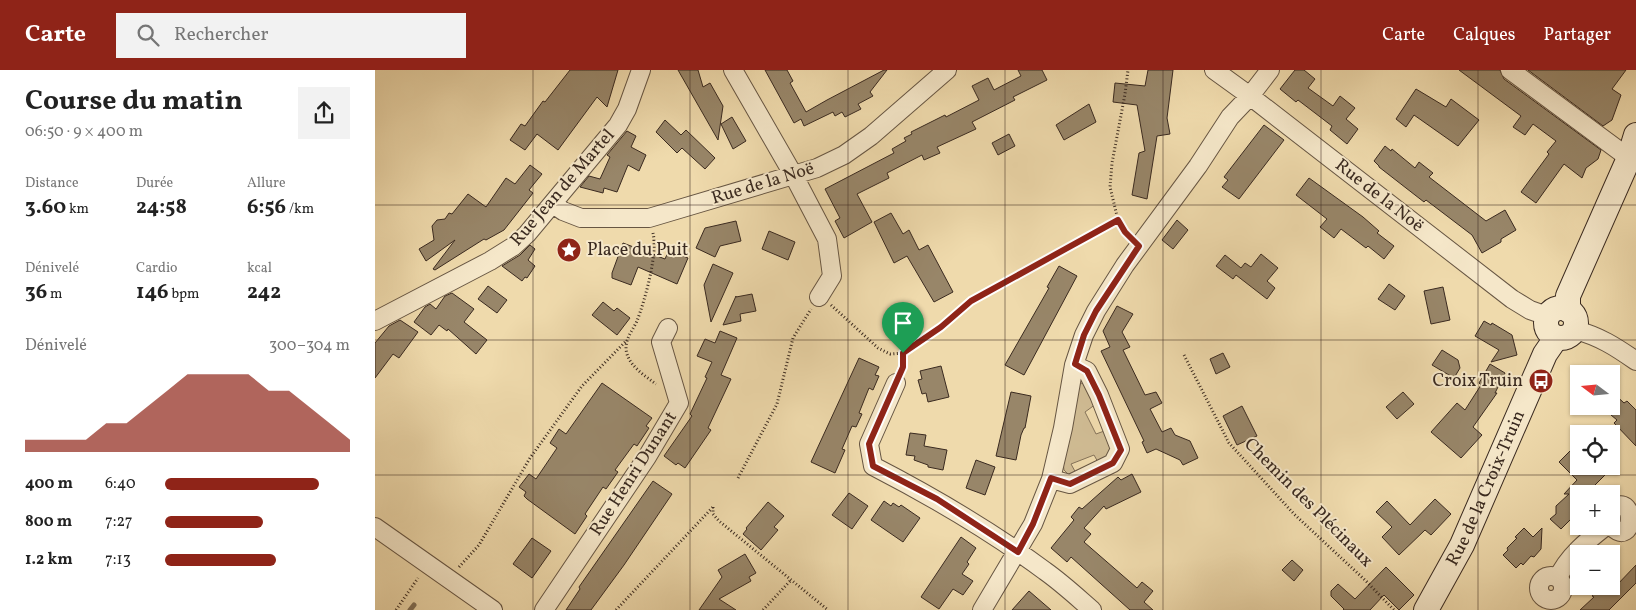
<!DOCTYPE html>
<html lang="fr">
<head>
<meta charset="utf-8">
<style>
	:root { --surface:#fff; --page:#f2f2f2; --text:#222; --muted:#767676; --accent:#8f2418 }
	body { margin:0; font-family:Vollkorn,serif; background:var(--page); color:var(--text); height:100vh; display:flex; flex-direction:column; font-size:19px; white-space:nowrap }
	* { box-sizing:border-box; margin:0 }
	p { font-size:16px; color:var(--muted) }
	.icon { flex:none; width:28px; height:28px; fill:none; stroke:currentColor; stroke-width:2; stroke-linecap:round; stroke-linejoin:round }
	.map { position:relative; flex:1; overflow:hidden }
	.sheet { display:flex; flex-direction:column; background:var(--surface); width:375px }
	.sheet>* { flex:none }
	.needle { width:32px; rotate:286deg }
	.buttons { position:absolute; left:1195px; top:295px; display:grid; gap:10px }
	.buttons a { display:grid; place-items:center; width:50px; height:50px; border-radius:0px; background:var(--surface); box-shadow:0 1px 4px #0004; font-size:25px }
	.pin { position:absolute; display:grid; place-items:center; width:42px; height:42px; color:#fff; margin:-51px -21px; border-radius:50% 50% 50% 0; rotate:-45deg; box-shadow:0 0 5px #0007 }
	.pin .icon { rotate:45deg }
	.round { display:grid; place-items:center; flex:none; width:52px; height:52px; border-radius:0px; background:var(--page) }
	.summary { display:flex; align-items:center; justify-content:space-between; height:85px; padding:0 25px }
	h1 { font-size:28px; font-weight:700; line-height:38px }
	.figures { display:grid; grid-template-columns:repeat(3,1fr); gap:8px; height:85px; padding:5px 25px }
	.figures div { display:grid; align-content:center }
	.figures b { font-size:21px; font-weight:700 }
	.figures small { font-size:14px; font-weight:400 }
	.figures p { font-size:14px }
	.chart { height:140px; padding:10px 25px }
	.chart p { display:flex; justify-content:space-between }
	.chart svg { width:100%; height:90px; margin-top:5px; fill:var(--accent); opacity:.7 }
	ul { padding:0 25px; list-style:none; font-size:16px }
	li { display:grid; grid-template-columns:80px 60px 1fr; align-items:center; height:38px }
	li i { height:12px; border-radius:6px; background:var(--accent) }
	header { display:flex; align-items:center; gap:30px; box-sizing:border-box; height:70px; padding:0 25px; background:var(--accent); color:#fff }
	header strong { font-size:24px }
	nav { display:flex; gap:28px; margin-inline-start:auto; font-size:18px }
	.search { width:350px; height:45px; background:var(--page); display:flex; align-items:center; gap:12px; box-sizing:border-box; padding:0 18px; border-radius:0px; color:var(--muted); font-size:19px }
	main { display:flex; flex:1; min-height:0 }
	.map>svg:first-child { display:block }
	.green { fill:#d0bc94; stroke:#85735a }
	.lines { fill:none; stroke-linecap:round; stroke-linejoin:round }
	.stream { stroke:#817057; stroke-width:5 }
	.building { fill:#988669; stroke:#3a2a20 }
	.street-casing { stroke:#675643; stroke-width:20 }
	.secondary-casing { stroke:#3a2a20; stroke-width:26 }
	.path { stroke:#3a2a20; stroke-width:3; stroke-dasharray:1 2.5; stroke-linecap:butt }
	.street { stroke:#f5e7c9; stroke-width:18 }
	.secondary { stroke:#f5e7c9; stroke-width:24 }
	.route-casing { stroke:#fff; stroke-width:10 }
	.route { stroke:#8f2418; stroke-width:6 }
	.grid { fill:none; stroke:#3a2a20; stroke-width:1; stroke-opacity:0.55 }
	.labels { text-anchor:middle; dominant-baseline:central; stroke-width:4; stroke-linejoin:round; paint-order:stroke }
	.street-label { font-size:18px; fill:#3a2a20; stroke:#f5e7c9 }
	.poi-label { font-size:18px; fill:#3a2a20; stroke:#f5e7c9; text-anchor:start }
</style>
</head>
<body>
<header>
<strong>Carte</strong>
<div class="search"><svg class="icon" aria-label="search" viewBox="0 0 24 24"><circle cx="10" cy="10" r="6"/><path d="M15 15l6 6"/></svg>Rechercher</div>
<nav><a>Carte</a><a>Calques</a><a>Partager</a></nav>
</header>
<main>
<section class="sheet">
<div class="summary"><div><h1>Course du matin</h1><p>06:50 · 9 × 400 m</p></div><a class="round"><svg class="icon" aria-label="share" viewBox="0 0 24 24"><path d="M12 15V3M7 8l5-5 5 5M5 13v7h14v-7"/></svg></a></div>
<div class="figures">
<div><p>Distance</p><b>3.60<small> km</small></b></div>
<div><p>Durée</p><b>24:58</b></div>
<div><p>Allure</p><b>6:56<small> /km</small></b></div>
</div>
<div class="figures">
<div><p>Dénivelé</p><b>36<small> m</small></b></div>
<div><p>Cardio</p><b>146<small> bpm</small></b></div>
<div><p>kcal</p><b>242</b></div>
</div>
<div class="chart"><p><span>Dénivelé</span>300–304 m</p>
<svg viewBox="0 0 160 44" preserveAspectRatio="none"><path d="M0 44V38L10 38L20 38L30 38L40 30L50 30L60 22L70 14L80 6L90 6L100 6L110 6L120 14L130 14L140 22L150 30L160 38V44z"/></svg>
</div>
<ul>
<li><b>400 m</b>6:40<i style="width:83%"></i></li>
<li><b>800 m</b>7:27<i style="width:53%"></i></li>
<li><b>1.2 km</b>7:13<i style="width:60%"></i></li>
</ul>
</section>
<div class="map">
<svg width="1261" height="540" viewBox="0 0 1261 540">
	<rect width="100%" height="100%" fill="#efdaac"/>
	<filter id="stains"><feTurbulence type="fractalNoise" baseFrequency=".004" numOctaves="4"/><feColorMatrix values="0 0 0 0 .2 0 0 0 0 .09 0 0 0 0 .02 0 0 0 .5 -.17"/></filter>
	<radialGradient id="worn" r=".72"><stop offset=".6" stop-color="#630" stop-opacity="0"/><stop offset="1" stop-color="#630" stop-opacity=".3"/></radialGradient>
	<!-- green -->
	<path class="green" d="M707,313L710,315L721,334L710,342L721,364L732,360L738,378L731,391L724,394L719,385L696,394L702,405L695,406L689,400L688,392L703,315Z"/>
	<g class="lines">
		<!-- stream -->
		<path class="stream" d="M35,540L39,535"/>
	</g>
	<!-- building -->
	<path class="building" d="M195,0H243L232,37L222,27L183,80L162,64L150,80L135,70L146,54L150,56L168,31L170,32Z
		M303,0H323L328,17L335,13L348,36L343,70Z
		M390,0H412L418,11L415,13L431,42L452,30L509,0H512L495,22L498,26L483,34L486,39L470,47L467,42L460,46L458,42L429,56L426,49L419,53Z
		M643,0H667L672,10L638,27L640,30L597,52L601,59L562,77L565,83L549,90L547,85L512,103L514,108L482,124L497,152L469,168L460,151L465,148L450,119L519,83L517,79L531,71L529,68L537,64L536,62L570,45L571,47L604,30L597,16L613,8L619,20L646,6Z
		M773,0H798L792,48L795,64L782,66L772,129L757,125L764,83L770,81L762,35L738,32L740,13L770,16Z
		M920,0H929L940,9L933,18L958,36L965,26L980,38L971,49L983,59L972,74L955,60L957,56L923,30L921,32L905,19Z
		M1084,0H1125L1129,9L1226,80L1223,89L1211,98L1207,108L1189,94L1161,133L1146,122L1174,84L1172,82L1181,71L1158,54L1150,65L1138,57L1146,46Z
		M1153,0H1251L1237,19L1246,25L1237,50L1228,56Z
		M1041,19L1071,37L1076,29L1104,50L1083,76L1039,45L1031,57L1021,49Z
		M714,34L721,52L689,70L681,55Z
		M357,47L371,71L358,79L346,54Z
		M290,50L306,65L311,60L340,88L330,99L307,78L302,83L281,62Z
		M889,55L909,70L864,129L847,117L853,110L849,107Z
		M252,61L261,66L256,77L271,85L264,101L253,95L242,122L229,118L228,123L205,117L214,106L225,109L235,87L232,85Z
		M634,64L640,76L623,85L617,73Z
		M1010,76L1016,81L1017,79L1040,98L1044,92L1058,103L1054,107L1111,151L1130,140L1141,160L1126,169V172L1107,183L1097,165L1051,130L1049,132L1004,97V96L999,91Z
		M155,95L167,104L154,120L158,123L129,160L111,170L109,169L60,200L58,199L80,170L51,191L44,179L59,170L57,156L62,150L70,149L74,143L77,144L93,124L111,137L131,108L140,114Z
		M934,108L988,147L1004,161L1002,163L1019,176L1009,189L993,176L991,178L966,159L959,168L945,157L952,149L921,125Z
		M516,143L528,164L534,160L544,180L553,175L578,222L559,232L532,186L519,193L499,152Z
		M802,150L813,160L798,179L787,170Z
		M361,151L366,171L345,176L340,187L321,178L330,158Z
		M394,161L420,172L413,190L387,179Z
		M248,173L290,189L294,180L313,188L302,214L263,197L256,215L237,208V203Z
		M155,175L160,179L153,190L160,196L152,208L150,207L147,211L127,196L145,185Z
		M886,184L903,198L892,211L900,218L892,229L861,205L858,209L841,196L850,185L866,198L870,193L876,197Z
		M338,194L358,203L336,252L329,215Z
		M684,196L702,206L649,305L630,295L674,218L672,217Z
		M1014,214L1030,226L1020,240L1003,229Z
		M113,216L132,230L122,243L103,229Z
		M1068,217L1075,250L1056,254L1049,221Z
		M77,223L99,239L89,252L112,270L101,284L73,259L72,261L64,255L56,265L39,252L50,237L55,234L61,239L70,226Z
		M377,224L381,241L365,244L366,251L348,255L361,226V227Z
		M228,232L239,241L242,238L255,248L242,265L217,245Z
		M742,236L758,244L747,262L755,277L748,280L770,325L781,322L787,333L775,339L787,362L796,358L800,365L815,371L823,388L808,395L805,390L781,379L772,383L767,372L769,371L726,281L735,277L728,261Z
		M25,250L43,262L24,288L18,284L0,308V273L14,256Z
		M1109,251L1116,255L1117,253L1137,265L1142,285L1116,292L1124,280L1100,266Z
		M345,261L362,268L346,305L356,309L333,358L336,360L310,398L303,393L301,395L289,386L317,346L315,344L332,308L330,307L337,292L322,286L330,269L340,273Z
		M1067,280L1083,290L1085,298L1079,308L1057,295Z
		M848,283L855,297L841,304L835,289Z
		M484,288L504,297L500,305L504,306L498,320L494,318L484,343L487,344L481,357L477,356L467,379L470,380L460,403L436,392Z
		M1115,294L1130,303L1120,323H1122L1098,357L1107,365L1086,388L1056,362L1082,333L1090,340L1106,315L1104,313Z
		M566,296L574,327L553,332L551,323L547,324L543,310L547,309L545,301Z
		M227,313L277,348L271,356L274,358L262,376L259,374L240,400L243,402L231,419L228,417L210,444L212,446L200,464L152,429L149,426L151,422L144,417L154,404L161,409L182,378L175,373L184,359L191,364Z
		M1236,321L1249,333L1252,331L1261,340V376L1239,353L1242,350L1236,345Z
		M636,322L656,326L650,358H649L646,365L641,390L621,386Z
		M1028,322L1039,334L1022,349L1011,337Z
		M867,336L882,366L862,375L848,346Z
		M535,363L551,365L549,376L572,380L568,400L553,397V395L539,390L540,386L531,385Z
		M1204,372V396H1239L1211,424H1204V441L1186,459L1175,449L1181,444V436L1194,424H1189L1202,410L1184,392Z
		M601,390L620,397L610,425L591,418Z
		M757,404L766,422L731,439L729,436L709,458L716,464L709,472L762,518L767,512L778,521L769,532L778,540H755L696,487L692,492L676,478L699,450L696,447L704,437L707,439L743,407L746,410Z
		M278,411L297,424L249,495L216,540H191L205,519L204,517Z
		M474,423L493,436L477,459L457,445Z
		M1060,429L1076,444L1056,465L1050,460L1024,485L1007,467L1017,457L1001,442L1012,431L1035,455Z
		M509,431L516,436L518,433L524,437L526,435L545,448L528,472L496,450Z
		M393,432L409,446L399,457L403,460L386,480L368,464L372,459L371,458Z
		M1149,458L1158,467L1167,458L1166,479L1159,487L1156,486L1148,495L1146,493L1141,498L1128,485L1133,480L1132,478L1142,468L1140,467Z
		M586,467L601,478L592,492L594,494L587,504L598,511L588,525L578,519L564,539L546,527Z
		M157,468L176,481L157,508L138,494Z
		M370,484L381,503L374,507L376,511L344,529L361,540H324L347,507L343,500Z
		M917,490L928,500L919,511L907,500Z
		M1261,495V513L1234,540H1205L1219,527L1217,526L1226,516H1241Z
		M1011,497L1039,525L1024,540L1009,525L995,540H968L969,539L956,526V521L963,514L980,529Z
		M654,521L676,540H637Z"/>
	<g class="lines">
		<defs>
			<path id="street" d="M358,0L419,106L452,169L457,206L444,227
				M839,0L875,26L1137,229L1155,240L1172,246
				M1135,0L1254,88
				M178,134L188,141L206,148H274L442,98L469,85L496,66L572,0
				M0,251L115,191L139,176L152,164L243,55L252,39L266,0
				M1200,260C1224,266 1241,277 1261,291
				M521,313L494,374L498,396C558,427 616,461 670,501C687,513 702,527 717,540
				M676,409L695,414L738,393L745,379L724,325L712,301L699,295
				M1236,456C1261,481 1261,418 1236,440
				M0,457L118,540
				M1164 518a12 12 0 1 1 24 0a12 12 0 1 1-24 0Z
				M1183,508C1192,487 1213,470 1231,456
				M169,540L272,387L304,333L286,272L293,258
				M607,540L658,454L676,409L688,358L699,295L709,265L721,241L750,195L823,96L855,47L875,26L895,0"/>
			<g id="secondary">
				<circle cx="1186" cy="253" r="15"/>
				<path d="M1193,240V226L1254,88L1261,65"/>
				<path id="s1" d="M1051,540L1087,475L1170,284L1181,268"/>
			</g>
		</defs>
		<!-- street casing -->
		<use href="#street" class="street-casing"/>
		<!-- secondary casing -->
		<use href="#secondary" class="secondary-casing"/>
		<!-- path -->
		<path class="path" d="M278,163C283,184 270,230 262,251C257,262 248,271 252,284C256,297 270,306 281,314
			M753,165L743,150L735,117L737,93L750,24L753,0
			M456,235L503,278L515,284L528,283
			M809,285L854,373L919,444L991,511L1019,540
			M527,298L528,283L566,257L596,231L743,150
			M363,408L402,334L418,268L436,239
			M338,437V444L344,451L453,540
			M84,497L104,475L155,388L207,316L252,270
			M21,540L43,508
			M241,540L338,437
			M388,540L416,510"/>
		<!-- street -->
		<use href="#street" class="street"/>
		<!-- secondary -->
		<use href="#secondary" class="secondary"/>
	</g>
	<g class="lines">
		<defs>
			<path id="route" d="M743,150L750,162L764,176L721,241L709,265L700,294L712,301L724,325L746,380L738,393L695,414L676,408L658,454L643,482L562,429L498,396L494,374L528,297V283L566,257L596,231Z"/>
		</defs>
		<!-- route casing -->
		<use href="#route" class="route-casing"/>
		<!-- route -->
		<use href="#route" class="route"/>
	</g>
	<!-- grid -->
	<path class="grid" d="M158,0V540M315,0V540M473,0V540M630,0V540M788,0V540M946,0V540M1103,0V540M0,135H1261M0,270H1261M0,405H1261"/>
	<!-- icons -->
	<defs>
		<symbol id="sight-disc" viewBox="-11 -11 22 22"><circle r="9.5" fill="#8f2418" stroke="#f5e7c9"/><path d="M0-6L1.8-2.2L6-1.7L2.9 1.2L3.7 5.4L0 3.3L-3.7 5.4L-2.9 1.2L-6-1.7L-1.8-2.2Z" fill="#fff"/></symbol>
		<symbol id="bus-disc" viewBox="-11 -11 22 22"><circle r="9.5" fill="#8f2418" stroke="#f5e7c9"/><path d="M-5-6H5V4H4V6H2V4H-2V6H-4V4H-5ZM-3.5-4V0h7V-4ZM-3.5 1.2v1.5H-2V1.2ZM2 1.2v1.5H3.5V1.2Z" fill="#fff"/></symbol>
	</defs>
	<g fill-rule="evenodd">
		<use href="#sight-disc" x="180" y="166" width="28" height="28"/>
		<use href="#bus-disc" x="1152" y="297" width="28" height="28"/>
	</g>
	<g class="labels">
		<!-- street labels -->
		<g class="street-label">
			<text transform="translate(388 114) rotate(-17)">Rue de la Noë</text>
			<text transform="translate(188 118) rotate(-49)">Rue Jean de Martel</text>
			<text transform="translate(1004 126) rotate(38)">Rue de la Noë</text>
			<text transform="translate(259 404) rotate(-57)">Rue Henri Dunant</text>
			<text stroke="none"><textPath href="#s1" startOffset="136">Rue de la Croix-Truin</textPath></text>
			<text transform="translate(933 433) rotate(45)">Chemin des Plécinaux</text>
		</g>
		<!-- poi labels -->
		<g class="poi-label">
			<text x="212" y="180">Place du Puit</text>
			<text x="1148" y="311" text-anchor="end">Croix Truin</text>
		</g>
	</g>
	<rect width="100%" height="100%" filter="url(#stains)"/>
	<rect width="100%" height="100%" fill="url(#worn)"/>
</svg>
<div class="buttons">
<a><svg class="needle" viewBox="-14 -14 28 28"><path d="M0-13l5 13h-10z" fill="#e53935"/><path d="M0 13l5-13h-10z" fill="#767676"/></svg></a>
<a><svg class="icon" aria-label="locate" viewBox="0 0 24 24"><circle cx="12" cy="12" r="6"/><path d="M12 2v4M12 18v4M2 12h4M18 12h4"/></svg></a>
<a>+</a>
<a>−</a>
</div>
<div class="pin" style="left:528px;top:283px;background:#1e9e55"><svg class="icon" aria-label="arrive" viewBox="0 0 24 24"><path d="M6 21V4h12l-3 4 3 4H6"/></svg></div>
</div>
</main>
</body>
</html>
